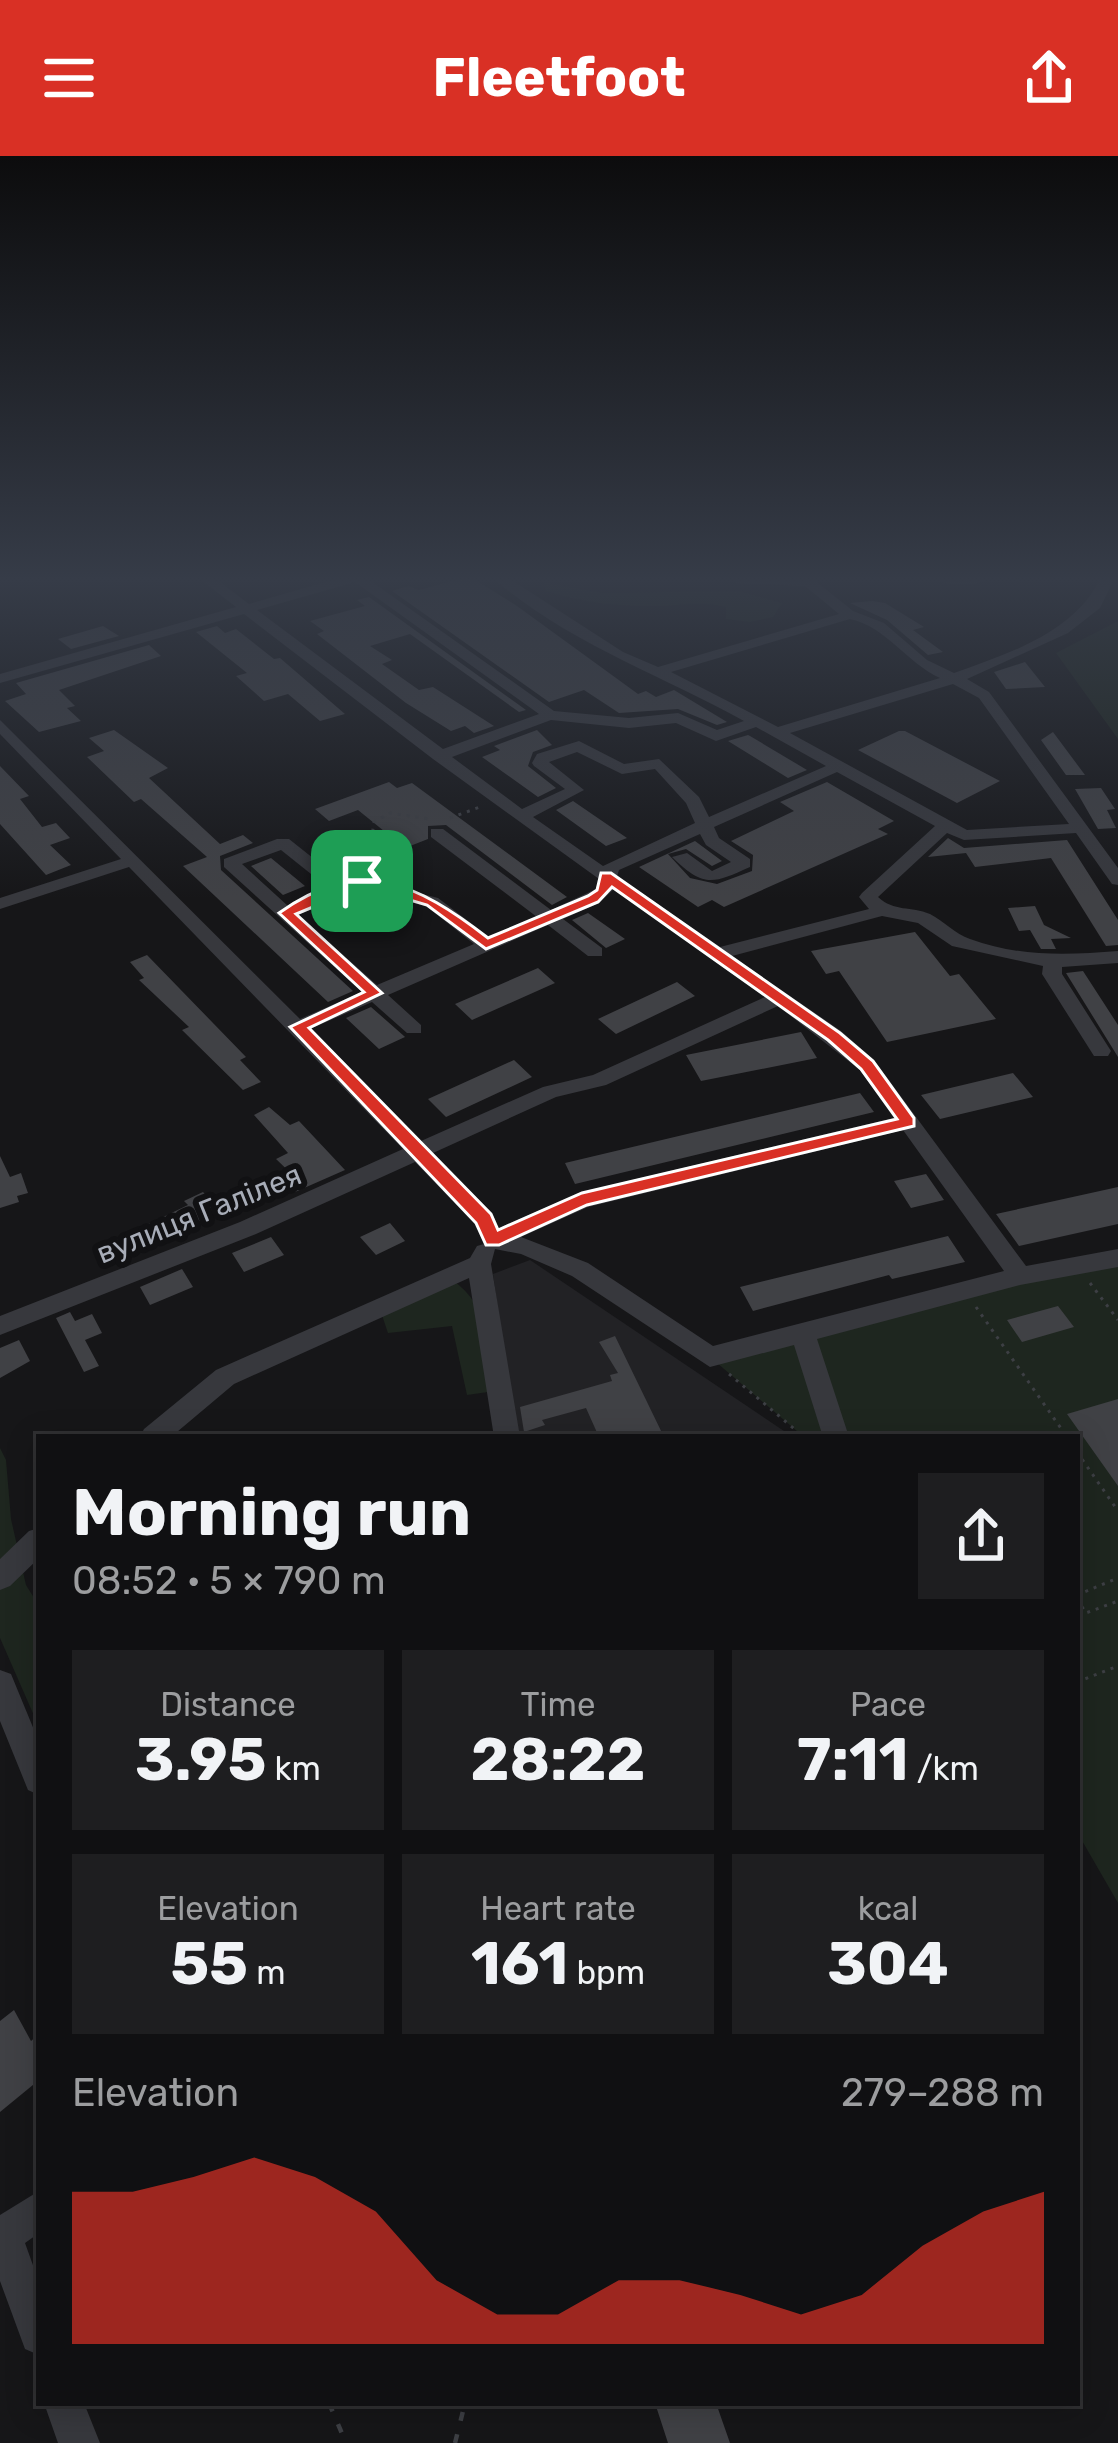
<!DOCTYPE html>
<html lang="en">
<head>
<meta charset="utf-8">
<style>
	:root { --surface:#101012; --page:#1e1e20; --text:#f1f3f6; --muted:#9c9d9f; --line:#303032; --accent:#d93025 }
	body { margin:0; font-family:Rubik,sans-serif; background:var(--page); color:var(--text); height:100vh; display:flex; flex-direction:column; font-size:45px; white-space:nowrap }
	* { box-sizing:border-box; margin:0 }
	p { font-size:39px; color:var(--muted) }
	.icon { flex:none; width:66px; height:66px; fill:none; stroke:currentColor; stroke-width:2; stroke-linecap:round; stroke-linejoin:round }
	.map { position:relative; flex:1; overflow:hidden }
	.drawer { position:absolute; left:36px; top:1278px; width:1044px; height:972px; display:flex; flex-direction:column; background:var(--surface); border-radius:0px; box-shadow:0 6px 30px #0003,0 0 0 3px var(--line) }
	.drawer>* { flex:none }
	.pin { position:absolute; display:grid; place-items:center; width:102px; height:102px; color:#fff; margin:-51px; border-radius:24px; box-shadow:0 6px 18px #0006 }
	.round { display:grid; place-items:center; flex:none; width:126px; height:126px; border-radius:0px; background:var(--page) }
	.overview { display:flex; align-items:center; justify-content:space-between; height:204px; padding:0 36px }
	h1 { font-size:66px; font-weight:700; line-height:90px }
	.stats { display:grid; grid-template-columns:repeat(3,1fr); gap:18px; height:204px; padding:12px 36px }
	.stats div { display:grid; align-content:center; border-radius:0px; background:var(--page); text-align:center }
	.stats b { font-size:60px; font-weight:700 }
	.stats small { font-size:33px; font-weight:400 }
	.stats p { font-size:33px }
	.chart { height:336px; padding:24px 36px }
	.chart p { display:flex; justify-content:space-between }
	.chart svg { width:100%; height:216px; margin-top:12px; fill:var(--accent); opacity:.7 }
	header { display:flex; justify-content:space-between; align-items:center; height:156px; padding:0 36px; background:var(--accent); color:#fff; font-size:54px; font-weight:700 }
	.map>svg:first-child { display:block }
	.built { fill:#222225 }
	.green { fill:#1e261f }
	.building { fill:#404145 }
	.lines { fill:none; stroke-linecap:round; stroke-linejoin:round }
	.path-far1 { stroke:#3d3f44; stroke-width:3; stroke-dasharray:3 6; stroke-linecap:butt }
	.path { stroke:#3d3f44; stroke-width:4.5; stroke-dasharray:9 14; stroke-linecap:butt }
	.minor { fill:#37383d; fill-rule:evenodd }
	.route { fill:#d93025; stroke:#fff; stroke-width:3; fill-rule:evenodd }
	.labels { text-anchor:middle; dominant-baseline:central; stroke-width:12; stroke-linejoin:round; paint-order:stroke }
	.street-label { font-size:30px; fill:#a8adb8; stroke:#111113 }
</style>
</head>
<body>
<header><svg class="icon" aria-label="menu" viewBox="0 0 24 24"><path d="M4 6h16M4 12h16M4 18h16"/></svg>Fleetfoot<svg class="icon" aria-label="share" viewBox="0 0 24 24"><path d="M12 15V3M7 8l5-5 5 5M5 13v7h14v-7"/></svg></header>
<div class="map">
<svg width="1118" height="2287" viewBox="0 0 1118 2287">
	<rect width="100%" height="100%" fill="#161618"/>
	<!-- built -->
	<path class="built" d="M530,1104L793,1281H516L493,1118Z"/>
	<!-- green -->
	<path class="green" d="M543,426L602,437L739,435L782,447L773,461L750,466L726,463V451C700,444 676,451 650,450C614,450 580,446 546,435Z
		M1118,465V583L1056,497Z
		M1118,1102V1747L1077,1676V1281H804L710,1201Z
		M452,1124C491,1150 488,1193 495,1235L467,1239L452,1170L388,1177L381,1156Z
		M0,1292L6,1304L11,1363L26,1429L39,1450V1571L0,1482Z"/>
	<!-- building -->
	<path class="building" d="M459,423H474L517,450L638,538L646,535L656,541L674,534L727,566L717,569L678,553L619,557L584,534L549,546L392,435L408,430L419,434Z
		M369,441L526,554L519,556L410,478L370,490L392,504L382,508L419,534L433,531L494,570L474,577L465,570L451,575L406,547L317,478L324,475L310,465L365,450L357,444Z
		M872,445L885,447L924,471L913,474L943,496L928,499L887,464L850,447Z
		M103,470L119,480L71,493L58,483Z
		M217,470L225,477L236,473L274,503L280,502L345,558L320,565L288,538L264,545L236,520L247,517L196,476Z
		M149,489L161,500L59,534L75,550L67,552L81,565L39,576L5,545L26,538L16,527Z
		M1025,506L1045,531L1006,533L994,516Z
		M114,574L168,612L149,622L220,688L243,679L253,687L220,700L221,714L353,835L328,846L183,710L207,701L141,643L134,646L87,601L104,595L89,582Z
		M537,574L552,589L533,596L528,610L556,632L538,641L482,601L500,594L494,590Z
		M899,575H905L1000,625L957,647L858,594Z
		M1053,576L1085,619H1066L1041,584Z
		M748,579L750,580L807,614L788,622L728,585Z
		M0,610L29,640L20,643L42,671L56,667L70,682L50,689L71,709L46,719L0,668Z
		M389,626L397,632L412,627L567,741L552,749L446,669L428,670V683L405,692L358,654L329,665L315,653Z
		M827,626L894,665L878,673L888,678L724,751L712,744L698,751L639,711L695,685L722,705L712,710L686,693L668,698L690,722L717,728L752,715L753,699L731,685L794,655L780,646Z
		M1101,632L1115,653L1107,654L1116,672L1098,673L1075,633Z
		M573,645L627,682L606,690L556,654Z
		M948,682L964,692L1067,684L1118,764V789L1106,790L1051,702L975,711L966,697L928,701Z
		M271,702L305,730L283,739L251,710Z
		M1035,750L1044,769L1071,782L1051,783L1056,793H1041L1030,774L1019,775L1008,752Z
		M588,757L625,783L606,792L572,764Z
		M915,776L950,820L959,818L996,863L887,886L839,815L826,818L811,795Z
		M147,799L246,901L240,904L261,926L243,934L182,874L189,871L139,824L144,822L130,806Z
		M538,812L555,827L472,864L455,848Z
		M1083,815L1118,869V901L1066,817Z
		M677,826L695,840L616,878L598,863Z
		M371,851L404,880L405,881L379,893L346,862Z
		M801,876L817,902L701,925L686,899Z
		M514,904L532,921L446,961L428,943Z
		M1013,917L1033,941L940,963L921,939Z
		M860,937L874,956L575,1028L565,1007Z
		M269,951L290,969L299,965L345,1014L295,1036L291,1031L301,1027L276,1003L288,997L254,959Z
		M0,1000L10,1021L21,1017L28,1037L17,1040L19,1046L0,1052Z
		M926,1018L944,1044L911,1052L894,1025Z
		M1118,1031V1068L1019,1090L996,1058Z
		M203,1036L215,1049L207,1053L211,1059L118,1104L107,1088L188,1049L184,1045Z
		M390,1067L405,1085L376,1099L360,1081Z
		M948,1080L965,1106L892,1123L889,1119L753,1155L740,1131Z
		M271,1081L284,1099L244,1116L232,1097Z
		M182,1113L193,1131L150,1149L140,1131Z
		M1058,1150L1074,1171L1022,1186L1007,1164Z
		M70,1156L75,1165L92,1158L102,1177L85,1184L99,1210L84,1216L56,1162Z
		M615,1180L664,1281H599L586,1252L542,1264L545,1269L524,1276L520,1251L612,1225L610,1219L618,1217L599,1186Z
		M19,1184L30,1205L0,1222V1192Z
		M1118,1243V1330L1067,1258Z
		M14,1854L31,1885L39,1878V1924L0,1956V1865Z
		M655,2247H716L730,2287H668Z"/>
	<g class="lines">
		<!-- path-far1 -->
		<path class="path-far1" d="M450,662L480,651
			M380,717L386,714L369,702L374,666L390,657L429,663
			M1090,1127L1118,1164
			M976,1151L1067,1281
			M729,1218L804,1281
			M1077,1296L1118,1355
			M1077,1439L1118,1422
			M1077,1443L1086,1457L1118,1445
			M1077,1526L1118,1510"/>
		<!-- path -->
		<path class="path" d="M329,2247L346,2287
			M455,2287L465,2247"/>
		<!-- minor -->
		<path class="minor" d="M200,423H216L249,448L336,423H368L554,555L629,562L678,557L717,574L744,565C661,519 568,487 494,423H510L623,496L658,511L839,458L805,430L735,427L728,423H813L853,455L884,467L927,504L954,517C1007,498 1074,477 1100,423H1114L1100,452L1068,477L967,523L989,536L1118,712V729L1112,728L1076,677L964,684L947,677L878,741C894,756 911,750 930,758C944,765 955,778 970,783C1019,801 1067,799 1118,795V807L1062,811V818L1111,895L1108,900H1094L1042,818L1043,810L952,790L918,767L882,760L732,800L841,875L874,904L1026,1110L1118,1093V1111L1020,1129L817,1183L849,1281H823L794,1189L710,1211L572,1120L521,1098L495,1093L491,1108L520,1281H494L469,1122L234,1228L171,1281H140L144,1273L216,1214L470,1102L477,1090L484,1088L474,1067L415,1006L256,1078L0,1179V1160L240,1066L403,993L129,711L0,753V742L121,703L0,578V564L300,863L362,836L224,711V703L277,683H289L328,714L438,742L489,781L537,761L431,681V673H443L551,754L596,733L599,723L433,603L244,458L0,527V518L236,451ZM355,426L539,558L443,593L257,454ZM850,463C885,470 907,507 940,522L778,571L671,516ZM953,528L979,542L1069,668L967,674L790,577ZM551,564L629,572L676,567L716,585L756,571L826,610L709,661L699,641L659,603L624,608L579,585L537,598L532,607L534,610L565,633L522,653L452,601ZM577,596L622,618L655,613L686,647L695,667L603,710L533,661L584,634L549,606ZM837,616L935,670L862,737L859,741L869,753L720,791L617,720L619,714L700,678L706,689L731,706L712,715L687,697L672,701C704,732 712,728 750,711V703L719,682L714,671ZM281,694L316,722L341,728L288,750L242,708ZM360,733L426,750L474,788L377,829L298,759ZM614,733L765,841L593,919L543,931L421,985L310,873L372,846L407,877H421V869L388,839L548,769L588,800H602V792L563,763L599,747ZM778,850L860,914L894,962L582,1036L499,1072L492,1057L433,997L556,941L606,929ZM903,974L1004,1115L713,1190L588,1107L521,1081L588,1051Z
			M933,423H989C976,430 946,430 933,423Z
			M39,1372V1402L10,1430L0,1434V1403L29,1375Z
			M0,1514L11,1518L39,1586V1639L28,1634L0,1565Z
			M39,2035V2077L25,2087L39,2126V2199L25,2193L0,2125V2059Z
			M44,2247H84L100,2287H58Z"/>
	</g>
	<!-- sky -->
	<linearGradient id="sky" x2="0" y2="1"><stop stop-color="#0c0c0d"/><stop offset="0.57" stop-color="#363c48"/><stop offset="1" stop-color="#363c48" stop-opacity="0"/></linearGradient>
	<rect width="1118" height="743" fill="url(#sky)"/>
	<!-- route -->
	<path class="route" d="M601,717H611L840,877L873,905L914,962V970L587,1049L499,1089H486L476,1067L290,871L364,836L279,757C360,699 417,727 488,782L588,740L597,734ZM363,730L427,749L486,793L598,746L612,731L828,884L861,913L897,963L582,1037L498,1074L491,1058L309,872L382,837L296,758Z"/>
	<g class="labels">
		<!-- street labels -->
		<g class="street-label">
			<text transform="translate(199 1058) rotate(-22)">вулиця Галілея</text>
		</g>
	</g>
</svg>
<div class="pin" style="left:362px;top:725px;background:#1e9e55"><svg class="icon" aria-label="arrive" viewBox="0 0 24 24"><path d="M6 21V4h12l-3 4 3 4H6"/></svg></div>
<section class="drawer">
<div class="overview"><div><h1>Morning run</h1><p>08:52 · 5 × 790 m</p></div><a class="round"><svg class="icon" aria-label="share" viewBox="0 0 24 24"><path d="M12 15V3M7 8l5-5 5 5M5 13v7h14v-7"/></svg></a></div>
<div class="stats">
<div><p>Distance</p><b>3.95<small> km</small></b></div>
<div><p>Time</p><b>28:22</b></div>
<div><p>Pace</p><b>7:11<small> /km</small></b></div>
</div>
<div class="stats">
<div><p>Elevation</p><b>55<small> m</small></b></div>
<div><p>Heart rate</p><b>161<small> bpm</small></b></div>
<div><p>kcal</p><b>304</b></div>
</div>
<div class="chart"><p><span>Elevation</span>279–288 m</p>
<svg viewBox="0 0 160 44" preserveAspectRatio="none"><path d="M0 44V13L10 13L20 10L30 6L40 10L50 17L60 31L70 38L80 38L90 31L100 31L110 34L120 38L130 34L140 24L150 17L160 13V44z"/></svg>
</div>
</section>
</div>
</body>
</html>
